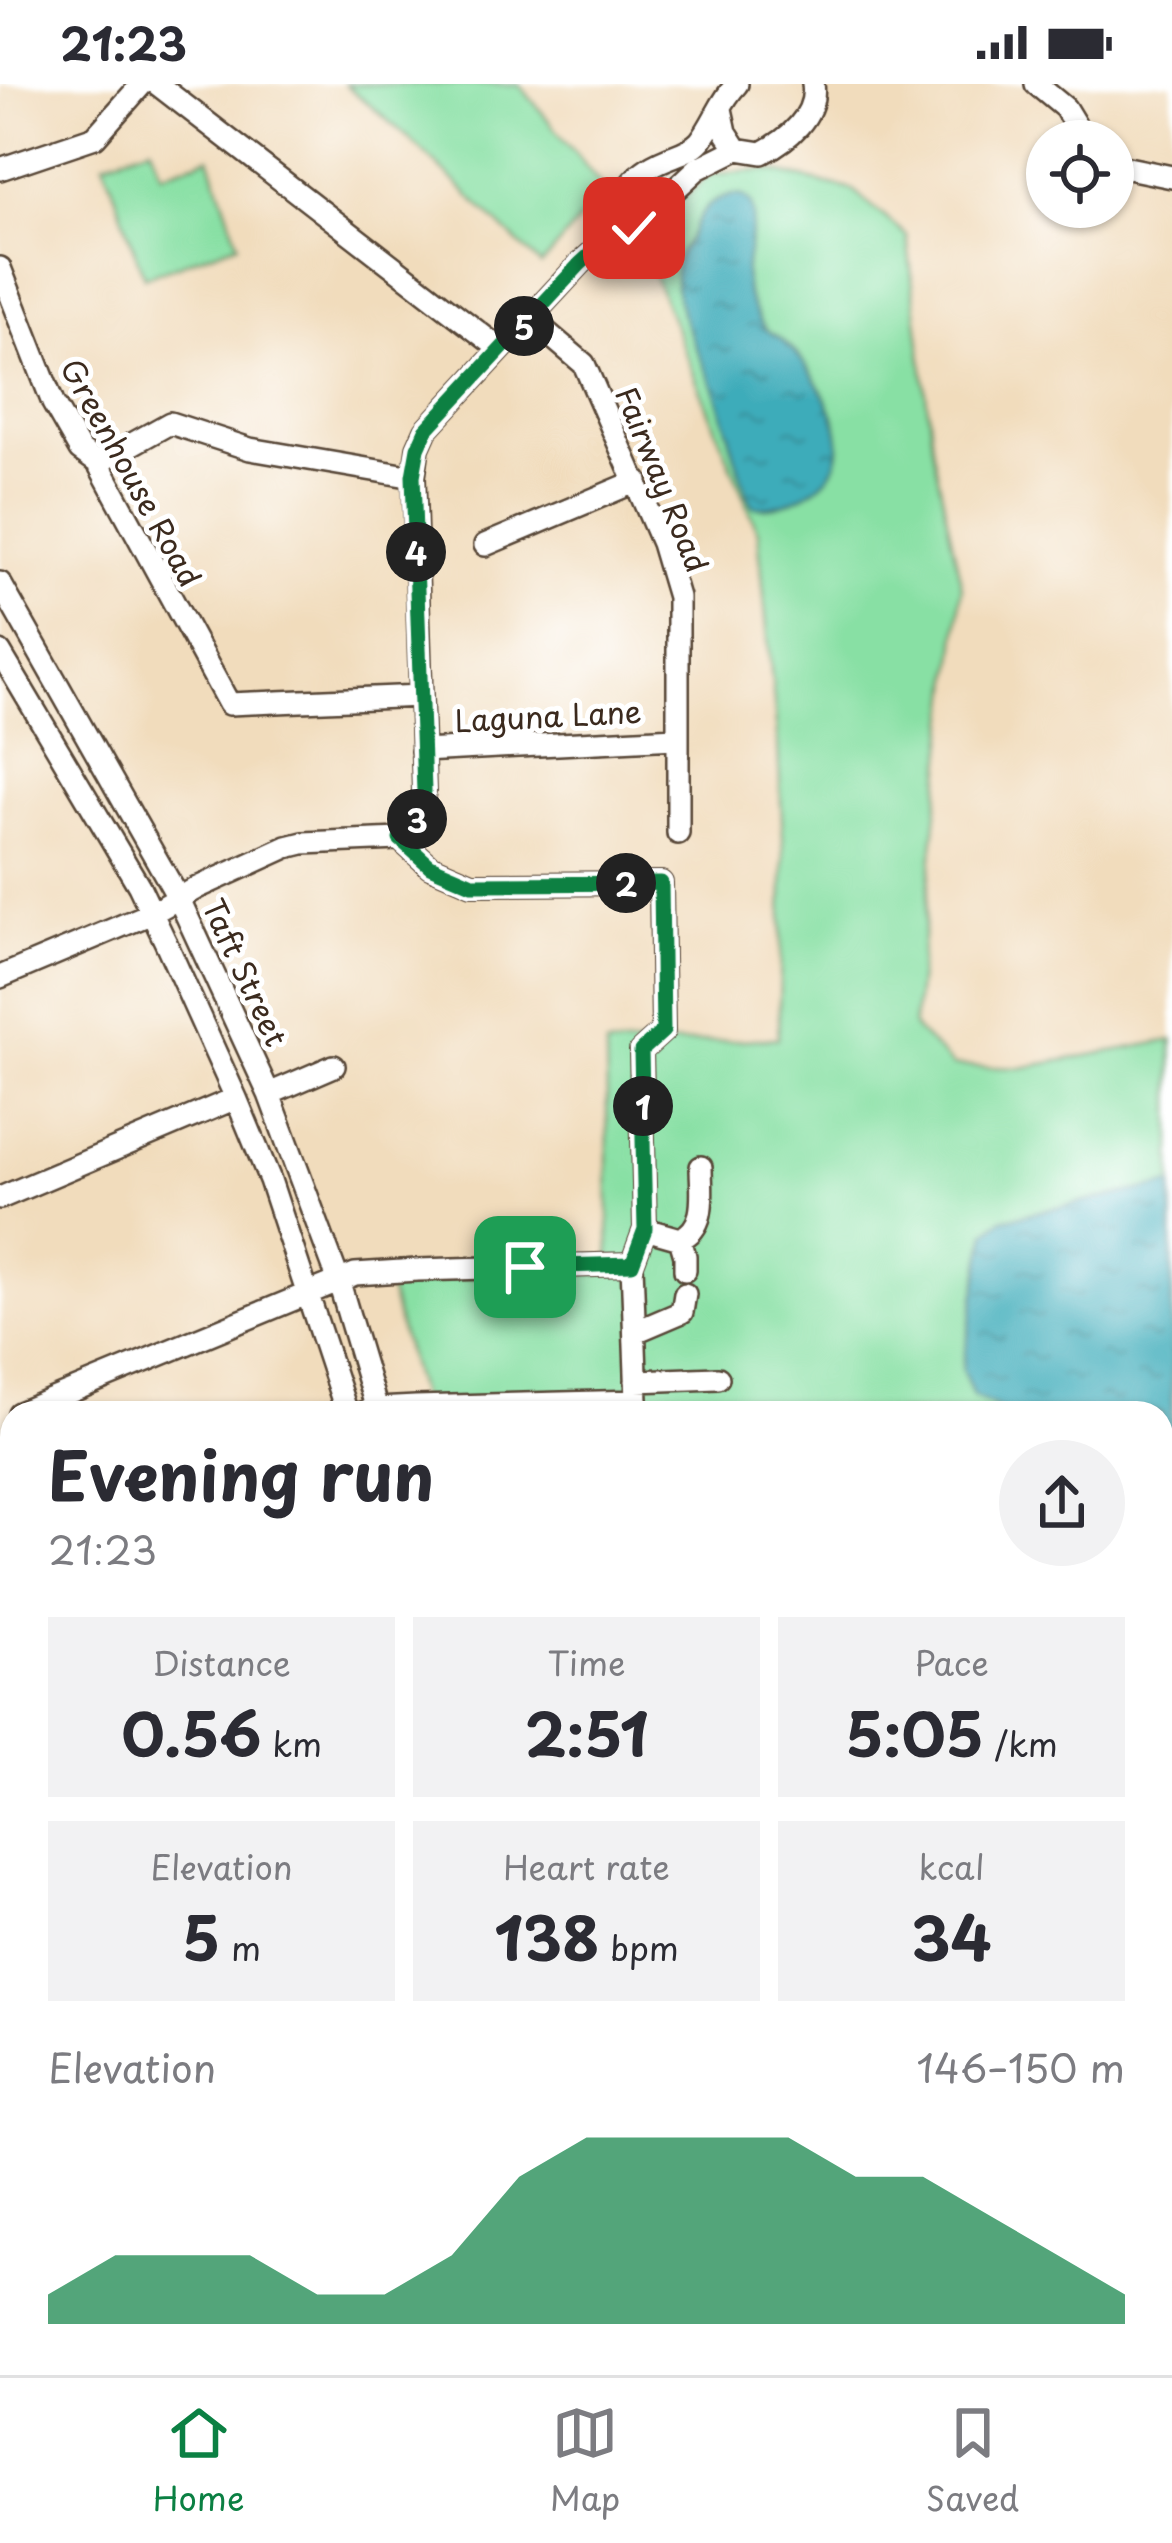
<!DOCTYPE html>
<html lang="en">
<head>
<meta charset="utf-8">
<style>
	:root { --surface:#fff; --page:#f2f2f3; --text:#2b2b33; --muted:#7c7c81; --line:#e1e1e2; --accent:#0b8043 }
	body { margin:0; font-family:"Playpen Sans",sans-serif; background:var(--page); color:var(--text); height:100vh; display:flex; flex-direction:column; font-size:45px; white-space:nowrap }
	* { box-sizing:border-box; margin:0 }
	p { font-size:39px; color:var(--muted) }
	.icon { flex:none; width:66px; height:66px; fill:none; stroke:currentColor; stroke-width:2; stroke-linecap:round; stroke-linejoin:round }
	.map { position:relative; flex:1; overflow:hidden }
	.drawer { position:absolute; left:0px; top:1317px; width:1173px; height:975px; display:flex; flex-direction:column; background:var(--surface); border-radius:36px 36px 0 0; box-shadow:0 3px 9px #0004 }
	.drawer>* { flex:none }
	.fabs { position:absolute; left:1026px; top:36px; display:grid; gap:24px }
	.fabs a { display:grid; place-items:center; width:108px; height:108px; border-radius:50%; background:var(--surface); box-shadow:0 3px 9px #0004; font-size:60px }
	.pin { position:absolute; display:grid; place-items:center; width:102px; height:102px; color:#fff; margin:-51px; border-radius:24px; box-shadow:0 6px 18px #0006 }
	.km { position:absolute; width:60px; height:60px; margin:-30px; border-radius:50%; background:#222; color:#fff; font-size:33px; line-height:60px; text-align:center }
	.round { display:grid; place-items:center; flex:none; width:126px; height:126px; border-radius:63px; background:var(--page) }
	.head { display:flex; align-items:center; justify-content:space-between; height:204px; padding:0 48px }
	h1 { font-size:66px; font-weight:700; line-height:90px }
	.figures { display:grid; grid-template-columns:repeat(3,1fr); gap:18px; height:204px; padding:12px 48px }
	.figures div { display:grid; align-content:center; border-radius:0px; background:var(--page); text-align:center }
	.figures b { font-size:60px; font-weight:700 }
	.figures small { font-size:33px; font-weight:400 }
	.figures p { font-size:33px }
	.chart { height:336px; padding:24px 48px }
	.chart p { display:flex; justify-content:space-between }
	.chart svg { width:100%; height:216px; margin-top:12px; fill:var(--accent); opacity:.7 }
	.status { display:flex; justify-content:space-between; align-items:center; height:84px; padding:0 60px; background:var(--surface); direction:ltr }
	.status svg { height:33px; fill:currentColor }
	.tab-bar { display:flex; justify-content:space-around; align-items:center; height:168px; border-top:3px solid var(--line); background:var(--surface); font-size:33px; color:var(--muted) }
	.tab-bar a { display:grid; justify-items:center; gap:6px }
	.tab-bar .on { color:var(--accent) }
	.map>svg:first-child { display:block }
	.grass { fill:#88e0a4; stroke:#628561; stroke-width:3 }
	.water { fill:url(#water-ripples); stroke:#3c6b6c; stroke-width:3 }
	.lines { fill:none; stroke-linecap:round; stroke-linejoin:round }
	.minor-casing { stroke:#564536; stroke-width:26 }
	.minor { stroke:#fff; stroke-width:21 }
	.route-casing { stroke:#fff; stroke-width:24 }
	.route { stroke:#0b8043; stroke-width:15 }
	.labels { text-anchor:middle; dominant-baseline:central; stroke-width:10; stroke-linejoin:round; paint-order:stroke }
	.street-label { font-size:30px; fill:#3b2a1e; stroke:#fff }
</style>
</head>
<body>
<div class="status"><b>21:23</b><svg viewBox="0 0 49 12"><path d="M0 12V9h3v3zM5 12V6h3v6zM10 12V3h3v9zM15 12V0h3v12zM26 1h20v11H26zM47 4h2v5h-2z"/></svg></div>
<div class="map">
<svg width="1172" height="2291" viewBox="0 0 1172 2291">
	<defs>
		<pattern id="water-ripples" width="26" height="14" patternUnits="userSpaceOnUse" patternTransform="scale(3)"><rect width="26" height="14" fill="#3dacba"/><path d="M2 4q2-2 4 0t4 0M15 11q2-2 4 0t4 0" fill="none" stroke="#348c97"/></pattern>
	</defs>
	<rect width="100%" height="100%" fill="#fff"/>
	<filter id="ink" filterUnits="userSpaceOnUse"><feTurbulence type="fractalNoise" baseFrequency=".00833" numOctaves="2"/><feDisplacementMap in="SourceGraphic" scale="24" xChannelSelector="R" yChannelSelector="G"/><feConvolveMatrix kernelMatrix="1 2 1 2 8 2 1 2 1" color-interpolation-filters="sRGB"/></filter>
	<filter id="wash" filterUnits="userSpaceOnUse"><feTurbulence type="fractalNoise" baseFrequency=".004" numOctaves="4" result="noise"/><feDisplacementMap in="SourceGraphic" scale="48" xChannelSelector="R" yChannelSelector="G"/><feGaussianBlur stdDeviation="2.7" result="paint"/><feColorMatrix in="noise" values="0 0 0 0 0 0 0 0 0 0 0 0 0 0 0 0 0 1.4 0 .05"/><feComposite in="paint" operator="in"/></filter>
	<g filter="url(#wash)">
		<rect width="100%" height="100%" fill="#f1dcbc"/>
		<!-- grass -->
		<path class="grass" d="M345,0H519L605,106L541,181L409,54Z
			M151,62L161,90L209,73L238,159L144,193L104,78Z
			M768,86L853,106L907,152L933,368L962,504L913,943L953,982L1021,984L1172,956V1672L1161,1664V1329H424L386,1195L610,1189L606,963L778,954L784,775L778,661L758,448L646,172L662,132L711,90Z
			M1161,2150H1172V2291H471L472,2280H1161Z"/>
		<!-- water -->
		<path class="water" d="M733,111L743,112L751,119L753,130C753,155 740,187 748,212C752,222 759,238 766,245C770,250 776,251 781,255C807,276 838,325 839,358C840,378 830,394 814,405C795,417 775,426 753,422L747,410C735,377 728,344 717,311C704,275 667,218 676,179C678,169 684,163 689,154C703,129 702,119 733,111Z
			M1172,1100V1378L1161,1376V1329H1008L973,1312L962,1285L987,1148L1002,1135Z
			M12,1458V1590L0,1592V1461Z
			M81,2280H271L299,2291H0Z"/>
	</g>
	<g filter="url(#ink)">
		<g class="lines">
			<defs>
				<path id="minor" d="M157,0L500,265
					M1036,0L1065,24L1085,57
					M721,25L726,48L737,65L762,69C787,56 818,32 813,0
					M1113,81L1172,93
					M0,85L95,53L142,0
					M614,149C620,111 629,90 666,75C678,70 691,67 700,57C714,39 721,16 737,0
					M0,184L53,319L80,366L98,379L229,620L421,612
					M531,235L584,280L662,459L678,513V749
					M98,379L170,339L250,365L414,393
					M485,461L637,397
					M0,499L179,815L269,1010L338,1195L378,1329
					M0,568L139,802L166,859L236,1014L270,1096L347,1329
					M422,667L676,654
					M0,893L152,829L197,804L287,763L303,759L400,755C416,743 422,727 424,707L414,393L418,364L426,346L580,180L614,149L634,144L697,85L737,65
					M269,1010L334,982
					M0,1114L236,1014
					M645,1145L680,1155L685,1172V1186
					M680,1155C708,1143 701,1108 701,1083
					M635,1248L682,1228L685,1210
					M636,1297L718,1294
					M19,1329L355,1190L417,1186L632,1180
					M361,1329L377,1325L416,1323L637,1317L632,1180L645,1145L641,967L663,947L661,799L472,800L430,782L400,755
					M0,1731L12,1730
					M1161,1804L1172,1816
					M0,1949L12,1948
					M1161,2055L1172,2057
					M0,2164L12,2162
					M413,2291L414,2280
					M446,2291L447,2280"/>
			</defs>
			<!-- minor casing -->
			<use href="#minor" class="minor-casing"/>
			<!-- minor -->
			<use href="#minor" class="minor"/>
		</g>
	</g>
	<g class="lines" filter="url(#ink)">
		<defs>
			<path id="route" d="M525,1183L632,1180L645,1145L641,967L663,947L661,799L472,800L430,782L400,755C416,743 422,727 424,707L413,392L418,364L426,346L580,180L614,149L634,144"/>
		</defs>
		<!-- route casing -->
		<use href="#route" class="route-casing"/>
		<!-- route -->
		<use href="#route" class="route"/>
	</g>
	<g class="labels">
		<!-- street labels -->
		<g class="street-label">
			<text transform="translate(132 388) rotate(61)">Greenhouse Road</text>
			<text transform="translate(663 395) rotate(68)">Fairway Road</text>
			<text transform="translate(548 631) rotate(-3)">Laguna Lane</text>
			<text transform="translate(246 888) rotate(65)">Taft Street</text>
		</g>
	</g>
</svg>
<div class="fabs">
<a><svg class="icon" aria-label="locate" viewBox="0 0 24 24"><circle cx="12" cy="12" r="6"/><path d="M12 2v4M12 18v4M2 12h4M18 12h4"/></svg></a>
</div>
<div class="pin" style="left:525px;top:1183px;background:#1e9e55"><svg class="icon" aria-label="arrive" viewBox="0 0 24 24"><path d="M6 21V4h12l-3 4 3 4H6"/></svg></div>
<div class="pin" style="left:634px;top:144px;background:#d93025"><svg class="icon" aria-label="check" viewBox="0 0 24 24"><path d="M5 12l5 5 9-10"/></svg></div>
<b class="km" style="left:643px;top:1022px">1</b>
<b class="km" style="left:626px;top:799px">2</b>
<b class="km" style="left:417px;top:735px">3</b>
<b class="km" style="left:416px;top:468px">4</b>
<b class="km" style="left:524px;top:242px">5</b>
<section class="drawer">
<div class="head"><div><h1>Evening run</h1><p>21:23</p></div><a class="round"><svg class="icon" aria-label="share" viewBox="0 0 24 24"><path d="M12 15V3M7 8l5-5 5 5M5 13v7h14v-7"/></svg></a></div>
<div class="figures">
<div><p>Distance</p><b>0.56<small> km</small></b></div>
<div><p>Time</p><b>2:51</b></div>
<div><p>Pace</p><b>5:05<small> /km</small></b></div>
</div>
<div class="figures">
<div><p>Elevation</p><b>5<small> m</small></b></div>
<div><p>Heart rate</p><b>138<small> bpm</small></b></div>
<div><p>kcal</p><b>34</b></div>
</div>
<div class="chart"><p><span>Elevation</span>146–150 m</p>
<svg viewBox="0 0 160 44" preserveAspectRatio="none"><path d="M0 44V38L10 30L20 30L30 30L40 38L50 38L60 30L70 14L80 6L90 6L100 6L110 6L120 14L130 14L140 22L150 30L160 38V44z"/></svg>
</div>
</section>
</div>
<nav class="tab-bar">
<a class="on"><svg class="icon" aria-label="home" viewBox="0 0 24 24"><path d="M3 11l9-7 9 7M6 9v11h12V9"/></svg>Home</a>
<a><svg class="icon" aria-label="map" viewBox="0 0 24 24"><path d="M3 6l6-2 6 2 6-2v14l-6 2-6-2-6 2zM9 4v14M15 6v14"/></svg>Map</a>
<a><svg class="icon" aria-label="saved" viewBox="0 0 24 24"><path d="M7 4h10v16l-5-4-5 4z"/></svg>Saved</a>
</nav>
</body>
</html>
